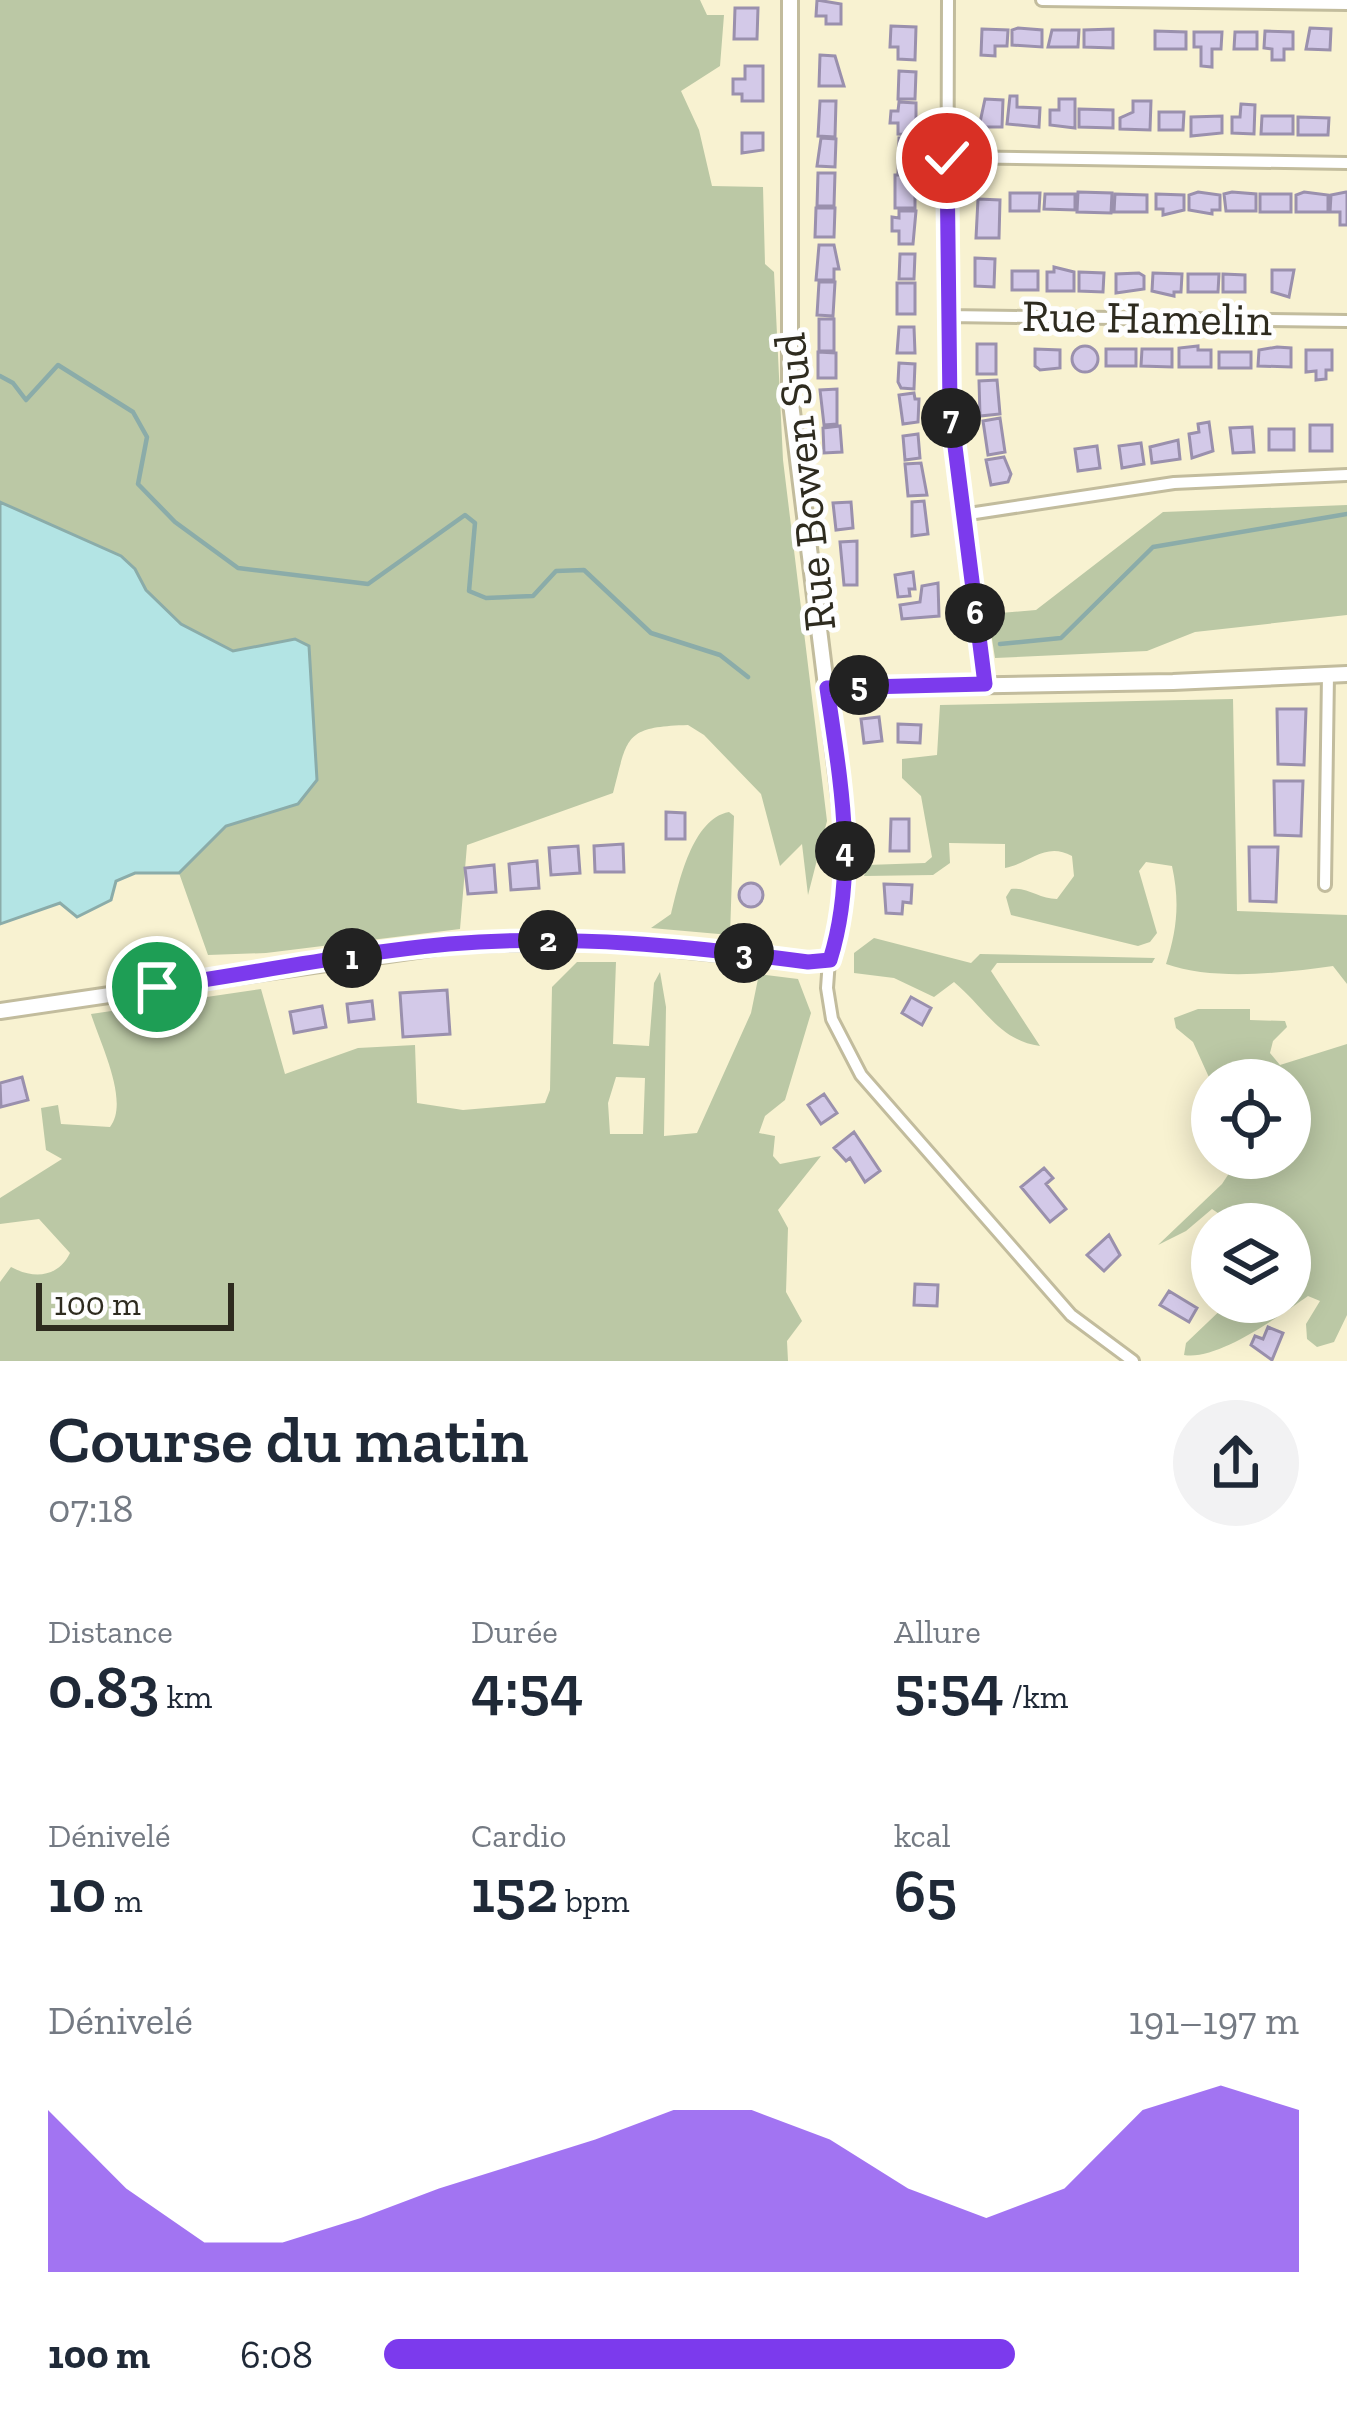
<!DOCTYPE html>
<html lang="fr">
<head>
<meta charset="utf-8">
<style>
	:root { --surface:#fff; --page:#f2f2f3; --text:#1f2937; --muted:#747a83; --accent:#7c3aed }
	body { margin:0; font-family:"Zilla Slab",serif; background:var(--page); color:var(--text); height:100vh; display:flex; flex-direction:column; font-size:45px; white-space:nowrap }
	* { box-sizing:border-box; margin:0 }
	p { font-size:39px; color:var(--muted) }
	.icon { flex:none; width:66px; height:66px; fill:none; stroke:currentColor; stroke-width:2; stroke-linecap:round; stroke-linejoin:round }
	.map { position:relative; height:1361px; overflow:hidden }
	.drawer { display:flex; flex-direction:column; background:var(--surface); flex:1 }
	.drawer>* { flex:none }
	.buttons { position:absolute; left:1191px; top:1059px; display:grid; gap:24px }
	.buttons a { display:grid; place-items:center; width:120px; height:120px; border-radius:50%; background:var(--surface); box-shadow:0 6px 30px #0003; font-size:60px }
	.scale { position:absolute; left:36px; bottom:30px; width:198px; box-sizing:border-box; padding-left:12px; border:6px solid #2e2b1f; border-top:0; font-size:33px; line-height:42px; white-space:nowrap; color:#2e2b1f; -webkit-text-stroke:9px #fefefe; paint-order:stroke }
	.pin { position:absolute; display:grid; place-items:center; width:102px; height:102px; color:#fff; margin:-51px; border:6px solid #fff; border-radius:50%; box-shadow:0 3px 12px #0007 }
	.km { position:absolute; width:60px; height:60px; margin:-30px; border-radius:50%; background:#222; color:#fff; font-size:33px; line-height:60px; text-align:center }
	.round { display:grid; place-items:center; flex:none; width:126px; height:126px; border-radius:63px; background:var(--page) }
	.overview { display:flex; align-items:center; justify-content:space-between; height:204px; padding:0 48px }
	h1 { font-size:66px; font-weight:600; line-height:90px }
	.metrics { display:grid; grid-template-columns:repeat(3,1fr); gap:18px; height:204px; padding:12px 48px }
	.metrics div { display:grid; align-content:center }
	.metrics b { font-size:60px; font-weight:600 }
	.metrics small { font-size:33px; font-weight:400 }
	.metrics p { font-size:33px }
	.chart { height:336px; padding:24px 48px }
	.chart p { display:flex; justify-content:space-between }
	.chart svg { width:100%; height:216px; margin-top:12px; fill:var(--accent); opacity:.7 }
	ul { padding:0 48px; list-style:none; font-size:39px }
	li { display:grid; grid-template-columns:192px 144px 1fr; align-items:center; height:90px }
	li i { height:30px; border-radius:15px; background:var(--accent) }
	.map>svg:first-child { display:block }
	.forest { fill:#bbc8a5; fill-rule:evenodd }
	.water { fill:#b3e4e4; stroke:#8baca9; stroke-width:3 }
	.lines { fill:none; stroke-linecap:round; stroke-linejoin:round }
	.stream { stroke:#8baca9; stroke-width:4.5 }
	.building { fill:#d3c9e8; stroke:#9a90ad; stroke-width:3 }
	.minor-casing { stroke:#c2bc9d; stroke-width:16 }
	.tertiary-casing { stroke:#c2bc9d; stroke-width:20 }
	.minor { stroke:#fff; stroke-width:10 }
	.tertiary { stroke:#fff; stroke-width:14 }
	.route-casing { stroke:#fff; stroke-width:24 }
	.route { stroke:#7c3aed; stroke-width:15 }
	.labels { text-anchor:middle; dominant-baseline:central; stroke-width:10; stroke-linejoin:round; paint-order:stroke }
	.street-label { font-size:45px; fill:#2e2b1f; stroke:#fefefe }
</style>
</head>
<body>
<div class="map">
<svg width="1347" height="1361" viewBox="0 0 1347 1361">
	<rect width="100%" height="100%" fill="#f8f2d1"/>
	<!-- forest -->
	<path class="forest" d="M0,0H700L707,15H724L720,66L681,91L699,130L712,186L763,187L765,264L774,272L783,460L827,821L808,895L802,844L780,866L761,794L704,735L688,725C624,727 628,736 613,793L467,845L460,929L266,953L208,955L179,873L226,825L298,804L295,639L233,651L181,624L146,590L135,569L121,556L0,502Z
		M1347,505V615L1195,632L1147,651L995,658L988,614L1036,610L1163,512Z
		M1233,699L1237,911L1347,915V984L1333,966C1283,973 1214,981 1166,964C1177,930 1180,902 1172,866L1146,862L1139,871L1157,933L1150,942L1138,946L1011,915L1006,897L1011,889C1027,887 1040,899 1057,899L1074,876L1072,856C1045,841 1029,864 1005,868V844L949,843L950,863L933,875L864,876L867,865L925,863L932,857L921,796L902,778V759L937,755L940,705Z
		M729,812L734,816L730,935L651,928L671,914C679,882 692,819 729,812Z
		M874,938L971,963L980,954L1155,958L1152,963H997L991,971L1040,1046C1000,1041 985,1008 954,982L934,997L894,978L854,973V953Z
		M577,962H616L613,1044L649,1046L654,983L660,972L666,1007L664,1136L697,1133L751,1013L759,974L798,979L811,1013L785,1100L765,1116L759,1133L775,1136L773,1156L780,1164L821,1156L778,1210L788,1228L786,1292L802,1321L787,1341L788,1361H0V1282L11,1267C33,1279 58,1278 70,1253L39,1219L0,1224V1198L62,1159L46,1150L41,1108L58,1105L61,1124L110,1127C130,1102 100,1043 91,1014L261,989L285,1074L358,1048L415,1045L417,1103L463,1110L545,1103L550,1090L552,987ZM616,1077L645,1078L643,1134H610L608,1103Z
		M1198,1009H1250V1020L1285,1021L1287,1027L1273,1041L1270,1053L1280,1065L1347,1044V1315L1334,1342L1317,1347L1307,1339L1306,1324L1320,1301L1308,1296C1279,1316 1218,1361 1184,1355L1186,1343L1229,1302H1290V1224H1234L1212,1209L1186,1231L1158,1245L1222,1184L1239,1158H1290V1080L1212,1084L1193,1042L1176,1028L1174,1018Z"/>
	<!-- water -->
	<path class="water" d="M0,502L121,556L135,569L146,590L181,624L233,651L295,639L309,646L317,780L298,804L226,826L179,873H135L116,881L111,900L77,917L60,903L0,924Z"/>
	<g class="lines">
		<!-- stream -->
		<path class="stream" d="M0,376L13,383L26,400L58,365L133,412L147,437L138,484L175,522L238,568L368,584L465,515L475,523L469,591L486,598L533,596L556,571L584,570L651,633L720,655L748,677
			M1000,644L1061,638L1153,547L1347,514"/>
	</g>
	<!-- building -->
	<path class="building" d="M817,0L841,4V24H826V16H816Z
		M735,8H758L757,39H734Z
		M891,26L916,27L915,60L898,59V47H890Z
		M1018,28L1042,30V47L1012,45V30Z
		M1310,28L1331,29L1330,50L1306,49Z
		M982,29L1008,30L1007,46H995V56L981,55Z
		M1113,29V48L1084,47V30Z
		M1052,30H1079L1078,47H1048Z
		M1155,31L1186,32V49H1155Z
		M1265,31L1293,32V49H1284V60H1272V49L1264,48Z
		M1194,32H1222L1221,49H1212V67L1201,66V47H1194Z
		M1235,32H1257V49H1234Z
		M820,55L835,56L844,86H819Z
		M745,66H763V101H742V94H733V79H745Z
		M899,71L916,72L915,99H898Z
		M1010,96H1017V107L1040,108L1039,127L1007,124Z
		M985,99L1003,100L1002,127H979Z
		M1059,99H1075V128L1050,125V110H1059Z
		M820,101H836L835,137L818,136Z
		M1133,101H1151L1150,130L1120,129V118L1133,112Z
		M899,102L916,103V135L898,134V123H890L891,111H898Z
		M1241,104L1255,105L1254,134L1232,133V117H1240Z
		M1079,109L1113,110V128L1079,127Z
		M1159,112H1184L1183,130H1159Z
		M1222,116V133L1191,136V117Z
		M1262,116H1293V134H1261Z
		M1298,117L1329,118L1328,135H1298Z
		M742,133H763V150L742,153Z
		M821,138L836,139L835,167L817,166Z
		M899,138L915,139V174L898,173Z
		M818,173H835L834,206H817Z
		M895,175H915V208H895Z
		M1078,192L1112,193L1111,213L1077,212Z
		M1198,192L1220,195V210H1212V214L1189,210V195Z
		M1232,192L1256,194V211H1226L1224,194Z
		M1304,192L1328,195V212H1296V195Z
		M1346,192H1347V225H1340V212H1330L1331,195Z
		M1010,193H1040L1039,211H1010Z
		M1045,194H1075V210L1044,209Z
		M1115,194L1147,195V212H1114Z
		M1156,194L1184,195V210L1163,215V209H1156Z
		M1260,194H1291V212H1260Z
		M978,199L1000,200L999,238H976Z
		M816,208H835L834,237H815Z
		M899,211H916L913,244H899V231H892V217L899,218Z
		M819,245H834L839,269H834V280H816Z
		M900,254H915L914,279H899Z
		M975,258L995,259L994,287L975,286Z
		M1054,267L1074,272V291H1047V272H1054Z
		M1272,270H1294L1289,297L1272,292Z
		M1012,271H1038V290H1012Z
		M1079,272L1104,273L1103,292L1079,291Z
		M1139,273L1144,276V289L1116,293V274Z
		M1153,273L1182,274L1181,292H1174V296L1152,291Z
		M1188,274H1219L1218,292H1188Z
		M1223,274L1245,275V292H1223Z
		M819,282H835L833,316L817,315Z
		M897,283H915V314H897Z
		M819,319H834V351H819Z
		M899,327H914L915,353H897Z
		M977,344H996V374H977Z
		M1072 359a13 13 0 1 1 26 0a13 13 0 1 1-26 0Z
		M1198,346V350H1211V367H1179V348Z
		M1277,347L1291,348V367L1258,366L1259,350Z
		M1035,349L1060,350V368L1040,370L1035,366Z
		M1106,349H1136V366H1106Z
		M1142,349H1172V367L1141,366Z
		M1306,350H1332V370H1326V379L1316,380V371L1306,372Z
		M818,352L836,353V378H818Z
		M1219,352H1251V368H1219Z
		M899,363L915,364L914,389L901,388L898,382Z
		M997,380L1000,414L980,416L979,381Z
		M837,389V424L824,425L820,390Z
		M914,393L915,399H919L918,422L903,424L899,395Z
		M1000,418L1005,452L988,455L983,421Z
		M1209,422L1213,451L1192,458L1189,434L1199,432L1198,424Z
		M1310,425H1332V451H1310Z
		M840,426L842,452L824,453L823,428Z
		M1252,427L1254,452L1233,453L1230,428Z
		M1269,429H1294V450H1269Z
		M918,434L920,458L905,460L903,436Z
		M1178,440L1180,459L1152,463L1150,447Z
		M1141,443L1144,464L1122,468L1119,446Z
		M1097,446L1100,468L1078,471L1075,449Z
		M1004,457L1011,474L1008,482L991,485L986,460Z
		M921,463L927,495L908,496L905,464Z
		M924,501L928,534L912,536V502Z
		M851,502L853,528L836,530L833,503Z
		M857,541V585H844L840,542Z
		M913,572L915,589H909L910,596L898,597L895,575Z
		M938,583L939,616L902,619L900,605L920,602L922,586Z
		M1277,709H1306L1304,765L1278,764Z
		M879,717L882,741L864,743L861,719Z
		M898,724L921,725L920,743L898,742Z
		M1274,781H1303L1301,836L1275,835Z
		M666,812L685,813V839H666Z
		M891,819H909V851H890Z
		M623,844L624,872H595L594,846Z
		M578,846L580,873L551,875L549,848Z
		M1249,847H1278L1276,902L1250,901Z
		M537,861L539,888L511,890L509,864Z
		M494,865L496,892L468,894L465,868Z
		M739 895a12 12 0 1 1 24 0a12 12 0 1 1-24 0Z
		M884,884L912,885L911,903L903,902L902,914L886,913Z
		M447,990L450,1034L403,1037L400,993Z
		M911,997L931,1008L922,1025L902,1013Z
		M372,1001L374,1019L349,1022L347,1004Z
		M322,1006L326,1027L294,1033L290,1012Z
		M22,1077L28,1100L1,1107L0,1083Z
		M824,1094L837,1113L821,1124L808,1105Z
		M854,1132L880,1171L865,1182L850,1158L846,1161L834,1148Z
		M1044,1168L1053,1178L1046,1184L1066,1209L1050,1222L1021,1187Z
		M1109,1235L1120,1255L1104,1271L1087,1255Z
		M915,1284L938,1285L937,1306L914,1305Z
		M1169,1291L1197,1308L1189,1322L1160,1305Z
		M1268,1327L1283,1333L1272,1360L1251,1345L1255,1336L1263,1339Z"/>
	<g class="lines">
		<defs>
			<path id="minor" d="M948,0L947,356L955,459L985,684
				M1042,0L1347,4
				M947,157L1347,163
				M947,316L1347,321
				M962,515L1174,483L1347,475
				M1325,885L1328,675
				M829,960L827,988L832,1019L861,1075L1071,1315L1133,1361"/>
			<path id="tertiary" d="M827,688L1173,682L1347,674
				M0,1011L457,944L598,941L808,962L829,960L843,904L845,839L790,395V0"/>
		</defs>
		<!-- minor casing -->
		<use href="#minor" class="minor-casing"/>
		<!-- tertiary casing -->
		<use href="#tertiary" class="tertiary-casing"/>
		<!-- minor -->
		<use href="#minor" class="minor"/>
		<!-- tertiary -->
		<use href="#tertiary" class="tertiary"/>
	</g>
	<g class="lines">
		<defs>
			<path id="route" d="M157,987C254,973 352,953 449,944C570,934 689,946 808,962L830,960C858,870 840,779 827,688L985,684L950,407L947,158"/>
		</defs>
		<!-- route casing -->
		<use href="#route" class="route-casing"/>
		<!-- route -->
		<use href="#route" class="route"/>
	</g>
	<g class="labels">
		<!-- street labels -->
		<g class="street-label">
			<text transform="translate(1147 318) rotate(1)">Rue Hamelin</text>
			<text transform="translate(805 482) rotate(-96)">Rue Bowen Sud</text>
		</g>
	</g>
</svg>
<div class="buttons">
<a><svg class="icon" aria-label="locate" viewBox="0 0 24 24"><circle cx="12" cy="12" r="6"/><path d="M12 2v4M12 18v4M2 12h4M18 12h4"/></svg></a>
<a><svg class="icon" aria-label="layers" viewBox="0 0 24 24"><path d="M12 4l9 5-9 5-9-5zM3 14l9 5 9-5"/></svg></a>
</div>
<div class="scale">100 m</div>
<div class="pin" style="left:157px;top:987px;background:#1e9e55"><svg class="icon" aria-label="arrive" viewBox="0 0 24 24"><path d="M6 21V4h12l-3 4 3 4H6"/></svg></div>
<div class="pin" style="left:947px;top:158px;background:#d93025"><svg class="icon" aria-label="check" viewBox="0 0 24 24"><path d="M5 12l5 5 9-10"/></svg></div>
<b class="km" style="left:352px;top:958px">1</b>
<b class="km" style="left:548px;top:940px">2</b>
<b class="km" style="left:744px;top:953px">3</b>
<b class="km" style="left:845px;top:851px">4</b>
<b class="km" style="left:859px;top:685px">5</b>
<b class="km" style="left:975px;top:613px">6</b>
<b class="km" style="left:951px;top:418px">7</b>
</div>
<section class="drawer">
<div class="overview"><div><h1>Course du matin</h1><p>07:18</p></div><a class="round"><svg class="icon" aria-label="share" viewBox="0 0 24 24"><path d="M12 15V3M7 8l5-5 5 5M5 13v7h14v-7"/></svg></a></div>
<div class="metrics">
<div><p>Distance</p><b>0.83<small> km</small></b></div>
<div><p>Durée</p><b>4:54</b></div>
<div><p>Allure</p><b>5:54<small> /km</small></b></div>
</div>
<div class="metrics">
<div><p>Dénivelé</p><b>10<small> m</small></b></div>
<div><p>Cardio</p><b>152<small> bpm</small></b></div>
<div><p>kcal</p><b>65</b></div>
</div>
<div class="chart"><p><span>Dénivelé</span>191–197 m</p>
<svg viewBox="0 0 160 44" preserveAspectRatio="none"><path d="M0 44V11L10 27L20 38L30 38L40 33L50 27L60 22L70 17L80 11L90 11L100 17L110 27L120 33L130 27L140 11L150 6L160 11V44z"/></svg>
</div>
<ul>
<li><b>100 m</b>6:08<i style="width:69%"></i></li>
</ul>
</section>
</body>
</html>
